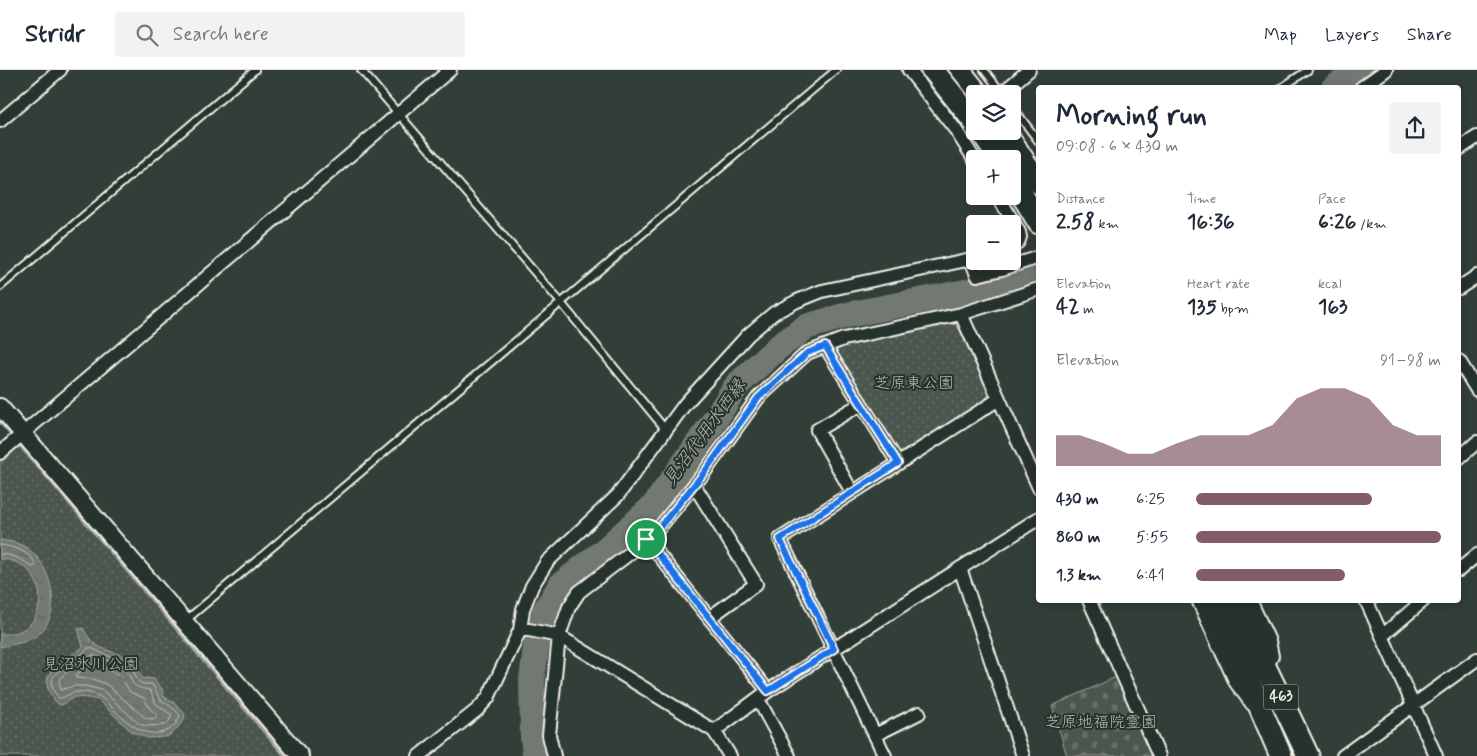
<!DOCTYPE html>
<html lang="en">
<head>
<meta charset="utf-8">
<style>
	:root { --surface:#fff; --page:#f2f2f3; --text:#1f2937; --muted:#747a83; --line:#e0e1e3; --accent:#845c67 }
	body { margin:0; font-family:Mynerve,"Klee One",sans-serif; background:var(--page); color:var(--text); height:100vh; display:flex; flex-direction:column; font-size:19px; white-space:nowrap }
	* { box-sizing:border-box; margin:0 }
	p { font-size:16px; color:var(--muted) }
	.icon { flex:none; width:28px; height:28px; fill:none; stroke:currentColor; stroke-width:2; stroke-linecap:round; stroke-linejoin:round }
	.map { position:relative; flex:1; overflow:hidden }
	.sheet { position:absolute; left:1036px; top:15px; width:425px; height:518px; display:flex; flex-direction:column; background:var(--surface); border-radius:5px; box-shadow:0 2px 12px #0003 }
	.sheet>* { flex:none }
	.controls { position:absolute; left:966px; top:15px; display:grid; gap:10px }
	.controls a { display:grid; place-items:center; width:55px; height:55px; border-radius:5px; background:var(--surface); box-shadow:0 2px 12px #0003; font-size:25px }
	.pin { position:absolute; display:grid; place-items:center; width:42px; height:42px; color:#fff; margin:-21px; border:2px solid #fff; border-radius:50%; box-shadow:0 1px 5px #0007 }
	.round { display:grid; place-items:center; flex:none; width:52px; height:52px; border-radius:5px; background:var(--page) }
	.overview { display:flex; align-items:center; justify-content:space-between; height:85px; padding:0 20px }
	h1 { font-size:28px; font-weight:700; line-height:38px }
	.metrics { display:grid; grid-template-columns:repeat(3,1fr); gap:8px; height:85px; padding:5px 20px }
	.metrics div { display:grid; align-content:center }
	.metrics b { font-size:21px; font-weight:700 }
	.metrics small { font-size:14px; font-weight:400 }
	.metrics p { font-size:14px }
	.chart { height:140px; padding:10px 20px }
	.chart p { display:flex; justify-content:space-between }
	.chart svg { width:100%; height:90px; margin-top:5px; fill:var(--accent); opacity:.7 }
	ul { padding:0 20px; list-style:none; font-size:16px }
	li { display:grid; grid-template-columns:80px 60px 1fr; align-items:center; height:38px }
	li i { height:12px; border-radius:6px; background:var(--accent) }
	header { display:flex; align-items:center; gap:30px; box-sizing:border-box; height:70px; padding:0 25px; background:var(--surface); border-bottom:1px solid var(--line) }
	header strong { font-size:24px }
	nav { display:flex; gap:28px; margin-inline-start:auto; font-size:18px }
	.search { width:350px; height:45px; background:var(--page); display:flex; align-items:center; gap:12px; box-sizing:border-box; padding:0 18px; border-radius:5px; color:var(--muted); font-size:19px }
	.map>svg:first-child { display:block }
	.cemetery { fill:url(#cemetery-stones); stroke:#a0a49c }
	.park { fill:url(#park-dots); stroke:#a0a49c }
	.water { fill:url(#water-ripples); stroke:#a6a9a1 }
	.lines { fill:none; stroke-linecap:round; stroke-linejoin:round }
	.shore { stroke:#c0c1b9; stroke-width:1 }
	.stream { stroke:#a6a9a1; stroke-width:4.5 }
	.river { stroke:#727972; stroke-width:26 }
	.service-casing { stroke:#f4f1e8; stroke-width:10 }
	.minor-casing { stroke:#f4f1e8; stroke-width:16 }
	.tertiary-casing { stroke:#f4f1e8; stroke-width:20 }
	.trunk-casing { stroke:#f4f1e8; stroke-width:25 }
	.service { stroke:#26332d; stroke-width:6 }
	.minor { stroke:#26332d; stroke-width:12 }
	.tertiary { stroke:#26332d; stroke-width:16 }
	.trunk { stroke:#26332d; stroke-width:21 }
	.trunk-bridge-casing { stroke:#f4f1e8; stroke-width:25; stroke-linecap:butt }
	.trunk-bridge { stroke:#26332d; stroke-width:21 }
	.route-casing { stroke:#fff; stroke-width:10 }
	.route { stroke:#1a73e8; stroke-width:6 }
	.labels { text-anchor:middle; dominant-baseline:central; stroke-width:4; stroke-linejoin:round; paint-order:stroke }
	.shield { fill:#26332d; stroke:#b6b8b0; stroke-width:1 }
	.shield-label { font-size:15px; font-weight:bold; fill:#f4f1e8 }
	.park-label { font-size:16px; fill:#b9bbb2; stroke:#26332d }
	.water-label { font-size:18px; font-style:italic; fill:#babbb3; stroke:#26332d }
</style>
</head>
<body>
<header>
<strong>Stridr</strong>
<div class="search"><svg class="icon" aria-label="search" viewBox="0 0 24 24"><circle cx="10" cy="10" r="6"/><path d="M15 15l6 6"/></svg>Search here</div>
<nav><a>Map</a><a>Layers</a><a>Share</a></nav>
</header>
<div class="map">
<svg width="1477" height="686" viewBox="0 0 1477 686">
	<defs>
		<pattern id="cemetery-stones" width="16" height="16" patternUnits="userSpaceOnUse" patternTransform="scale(1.25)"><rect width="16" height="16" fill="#4c564f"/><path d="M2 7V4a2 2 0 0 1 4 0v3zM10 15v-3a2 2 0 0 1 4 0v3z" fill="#666f68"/></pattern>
		<pattern id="park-dots" width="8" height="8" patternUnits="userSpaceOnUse" patternTransform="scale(1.25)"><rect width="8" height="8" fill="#4c564f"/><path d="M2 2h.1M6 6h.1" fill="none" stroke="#666f68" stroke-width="1.8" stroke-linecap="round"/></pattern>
		<pattern id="water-ripples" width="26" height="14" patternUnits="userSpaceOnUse" patternTransform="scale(1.25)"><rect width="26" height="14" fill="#727972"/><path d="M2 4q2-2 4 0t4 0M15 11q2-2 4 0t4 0" fill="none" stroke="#60635e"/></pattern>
	</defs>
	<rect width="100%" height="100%" fill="#323e38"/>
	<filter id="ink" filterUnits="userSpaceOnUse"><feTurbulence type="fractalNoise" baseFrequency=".02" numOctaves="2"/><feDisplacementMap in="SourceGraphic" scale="10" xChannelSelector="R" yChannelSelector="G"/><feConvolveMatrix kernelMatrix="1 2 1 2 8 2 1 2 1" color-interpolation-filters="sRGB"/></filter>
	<g filter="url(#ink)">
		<!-- cemetery -->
		<path class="cemetery" d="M1118,606L1154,686H1067L1052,636Z"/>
		<!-- park -->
		<path class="park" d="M950,253L958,256L989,324L984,331L896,385L831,277Z
			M22,372L289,686H0V390Z"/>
		<!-- water -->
		<path class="water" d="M0,470C12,471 23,474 32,482C52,500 62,542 40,563C28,573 14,574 0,577V564C54,568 52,490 0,489Z
			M83,558C86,563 90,571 95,574C115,587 131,580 142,608L154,609L162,619L164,627L175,633L185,644L184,650L172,664L165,667L148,668L132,662L98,630L89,628L74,627L62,635L58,634C30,604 62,594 83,577L78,559Z"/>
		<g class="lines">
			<!-- shore -->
			<path class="shore" d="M0,475C14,477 30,481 36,495L32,497C22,489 13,485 0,484
				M88,578H91L127,594L131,597L139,612L143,614H152L161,630L172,637L180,645C179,650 174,657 169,660C147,671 126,652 111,637C106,632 103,627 96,625C89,622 77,620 70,624C65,626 64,628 59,628C35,601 78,594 88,578Z
				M93,585C103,589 114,593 123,599C137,608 124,617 150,620L156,634L172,645L168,653L165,655L145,656L138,653L102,620L85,616H73L61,620L59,611L60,608L75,595Z
				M93,594L120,605L130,622L144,628L150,639L157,645V648L149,649L143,646L106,614L93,609L76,608V605Z"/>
			<!-- stream -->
			<path class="stream" d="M0,351L286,686"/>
			<!-- river -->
			<path class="river" d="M1334,18L1360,0
				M535,686L533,666L532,610L536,577L545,541L561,515L604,481L654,436L712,354L737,315L777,278L806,257L847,245L991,217L1039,200"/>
			<defs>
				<path id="service" d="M361,0L562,234L666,360
					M984,0L1003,24
					M1281,18L1308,0
					M1012,36L1039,72
					M0,217L255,0
					M185,551L836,0"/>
				<path id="minor" d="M909,0L955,59L975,90
					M1361,18L1386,0
					M1001,24L1029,0
					M0,51L60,0
					M1459,79L1477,67
					M998,126L1019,162L1020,167L1018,172L1012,175
					M975,188L971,189L977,205L1002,199L1039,187
					M1459,218L1477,206
					M961,244L1039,418
					M825,276L898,393
					M1459,291L1477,320
					M0,383L450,0
					M1459,388L1477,372
					M694,415L756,514L709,548
					M852,422L817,360L861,334
					M646,469L768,621
					M960,498L1023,686
					M1459,500L1477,485
					M1089,530L1159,686
					M1198,530L1236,613L1252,634
					M1250,530L1269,571L1272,586L1266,599
					M1366,530L1436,686
					M520,560L523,539L532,516L547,492L618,425L685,334L748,265L774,243L797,231L822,221L971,189
					M1382,566L1424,530
					M758,629L789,686
					M714,661L768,621L1039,448
					M875,665L919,643
					M419,686L477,640L488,628L520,560H529L559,566L714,661L730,686
					M554,686L549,665L559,566L569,537L579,522L634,480L659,458L703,404L758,328L807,283L825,276L844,269L961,244L1039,219
					M885,686L780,469L999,329
					M1343,686L1477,589"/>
				<path id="tertiary" d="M0,337L300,686"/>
				<path id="trunk" d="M959,0L978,24
					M981,61L1000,89
					M1004,61L1039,113
					M1012,108L1039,153
					M1214,530L1281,686
					M1234,530C1257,583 1284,634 1308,686"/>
			</defs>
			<!-- service casing -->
			<use href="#service" class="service-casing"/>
			<!-- minor casing -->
			<use href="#minor" class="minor-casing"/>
			<!-- tertiary casing -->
			<use href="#tertiary" class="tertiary-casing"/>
			<!-- trunk casing -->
			<use href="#trunk" class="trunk-casing"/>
			<!-- service -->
			<use href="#service" class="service"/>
			<!-- minor -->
			<use href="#minor" class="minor"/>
			<!-- tertiary -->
			<use href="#tertiary" class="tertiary"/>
			<!-- trunk -->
			<use href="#trunk" class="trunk"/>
			<defs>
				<path id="trunk-bridge" d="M933,0L975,53"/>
			</defs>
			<!-- trunk-bridge casing -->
			<use href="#trunk-bridge" class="trunk-bridge-casing"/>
			<!-- trunk-bridge -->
			<use href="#trunk-bridge" class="trunk-bridge"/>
		</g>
	</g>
	<g class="lines" filter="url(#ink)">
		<defs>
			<path id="route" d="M825,276L898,393L780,469L834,579L768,621L646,469L659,458L703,404L758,328L807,283Z"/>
		</defs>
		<!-- route casing -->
		<use href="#route" class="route-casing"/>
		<!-- route -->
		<use href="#route" class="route"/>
	</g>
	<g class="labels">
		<!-- shield labels -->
		<rect class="shield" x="1263.5" y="614.5" width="35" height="25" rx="4"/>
		<g class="shield-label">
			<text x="1281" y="627">463</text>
		</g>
		<!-- park labels -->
		<g class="park-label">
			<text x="914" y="313">芝原東公園</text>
			<text x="91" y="594">見沼氷川公園</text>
			<text x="1101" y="652">芝原地福院霊園</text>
		</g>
		<!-- water labels -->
		<g class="water-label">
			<text transform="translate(705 363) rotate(-54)">見沼代用水西縁</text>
		</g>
	</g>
</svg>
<div class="controls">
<a><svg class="icon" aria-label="layers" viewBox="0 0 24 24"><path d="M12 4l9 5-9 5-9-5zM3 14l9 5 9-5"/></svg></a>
<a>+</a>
<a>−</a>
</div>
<div class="pin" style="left:646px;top:469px;background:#1e9e55"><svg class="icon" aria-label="arrive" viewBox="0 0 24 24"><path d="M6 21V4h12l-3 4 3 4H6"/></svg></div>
<section class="sheet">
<div class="overview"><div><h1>Morning run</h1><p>09:08 · 6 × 430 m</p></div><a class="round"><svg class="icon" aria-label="share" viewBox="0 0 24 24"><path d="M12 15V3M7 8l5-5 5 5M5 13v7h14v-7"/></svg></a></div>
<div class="metrics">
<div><p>Distance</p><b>2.58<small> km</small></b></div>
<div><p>Time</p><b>16:36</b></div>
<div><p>Pace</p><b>6:26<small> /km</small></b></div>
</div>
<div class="metrics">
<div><p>Elevation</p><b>42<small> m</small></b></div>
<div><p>Heart rate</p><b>135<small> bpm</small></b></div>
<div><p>kcal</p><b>163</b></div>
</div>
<div class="chart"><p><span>Elevation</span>91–98 m</p>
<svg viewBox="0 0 160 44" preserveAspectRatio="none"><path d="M0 44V29L10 29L20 33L30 38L40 38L50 33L60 29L70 29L80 29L90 24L100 11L110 6L120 6L130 11L140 24L150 29L160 29V44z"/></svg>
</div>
<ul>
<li><b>430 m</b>6:25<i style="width:72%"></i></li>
<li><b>860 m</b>5:55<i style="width:100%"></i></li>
<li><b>1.3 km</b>6:41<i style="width:61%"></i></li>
</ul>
</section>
</div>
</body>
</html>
